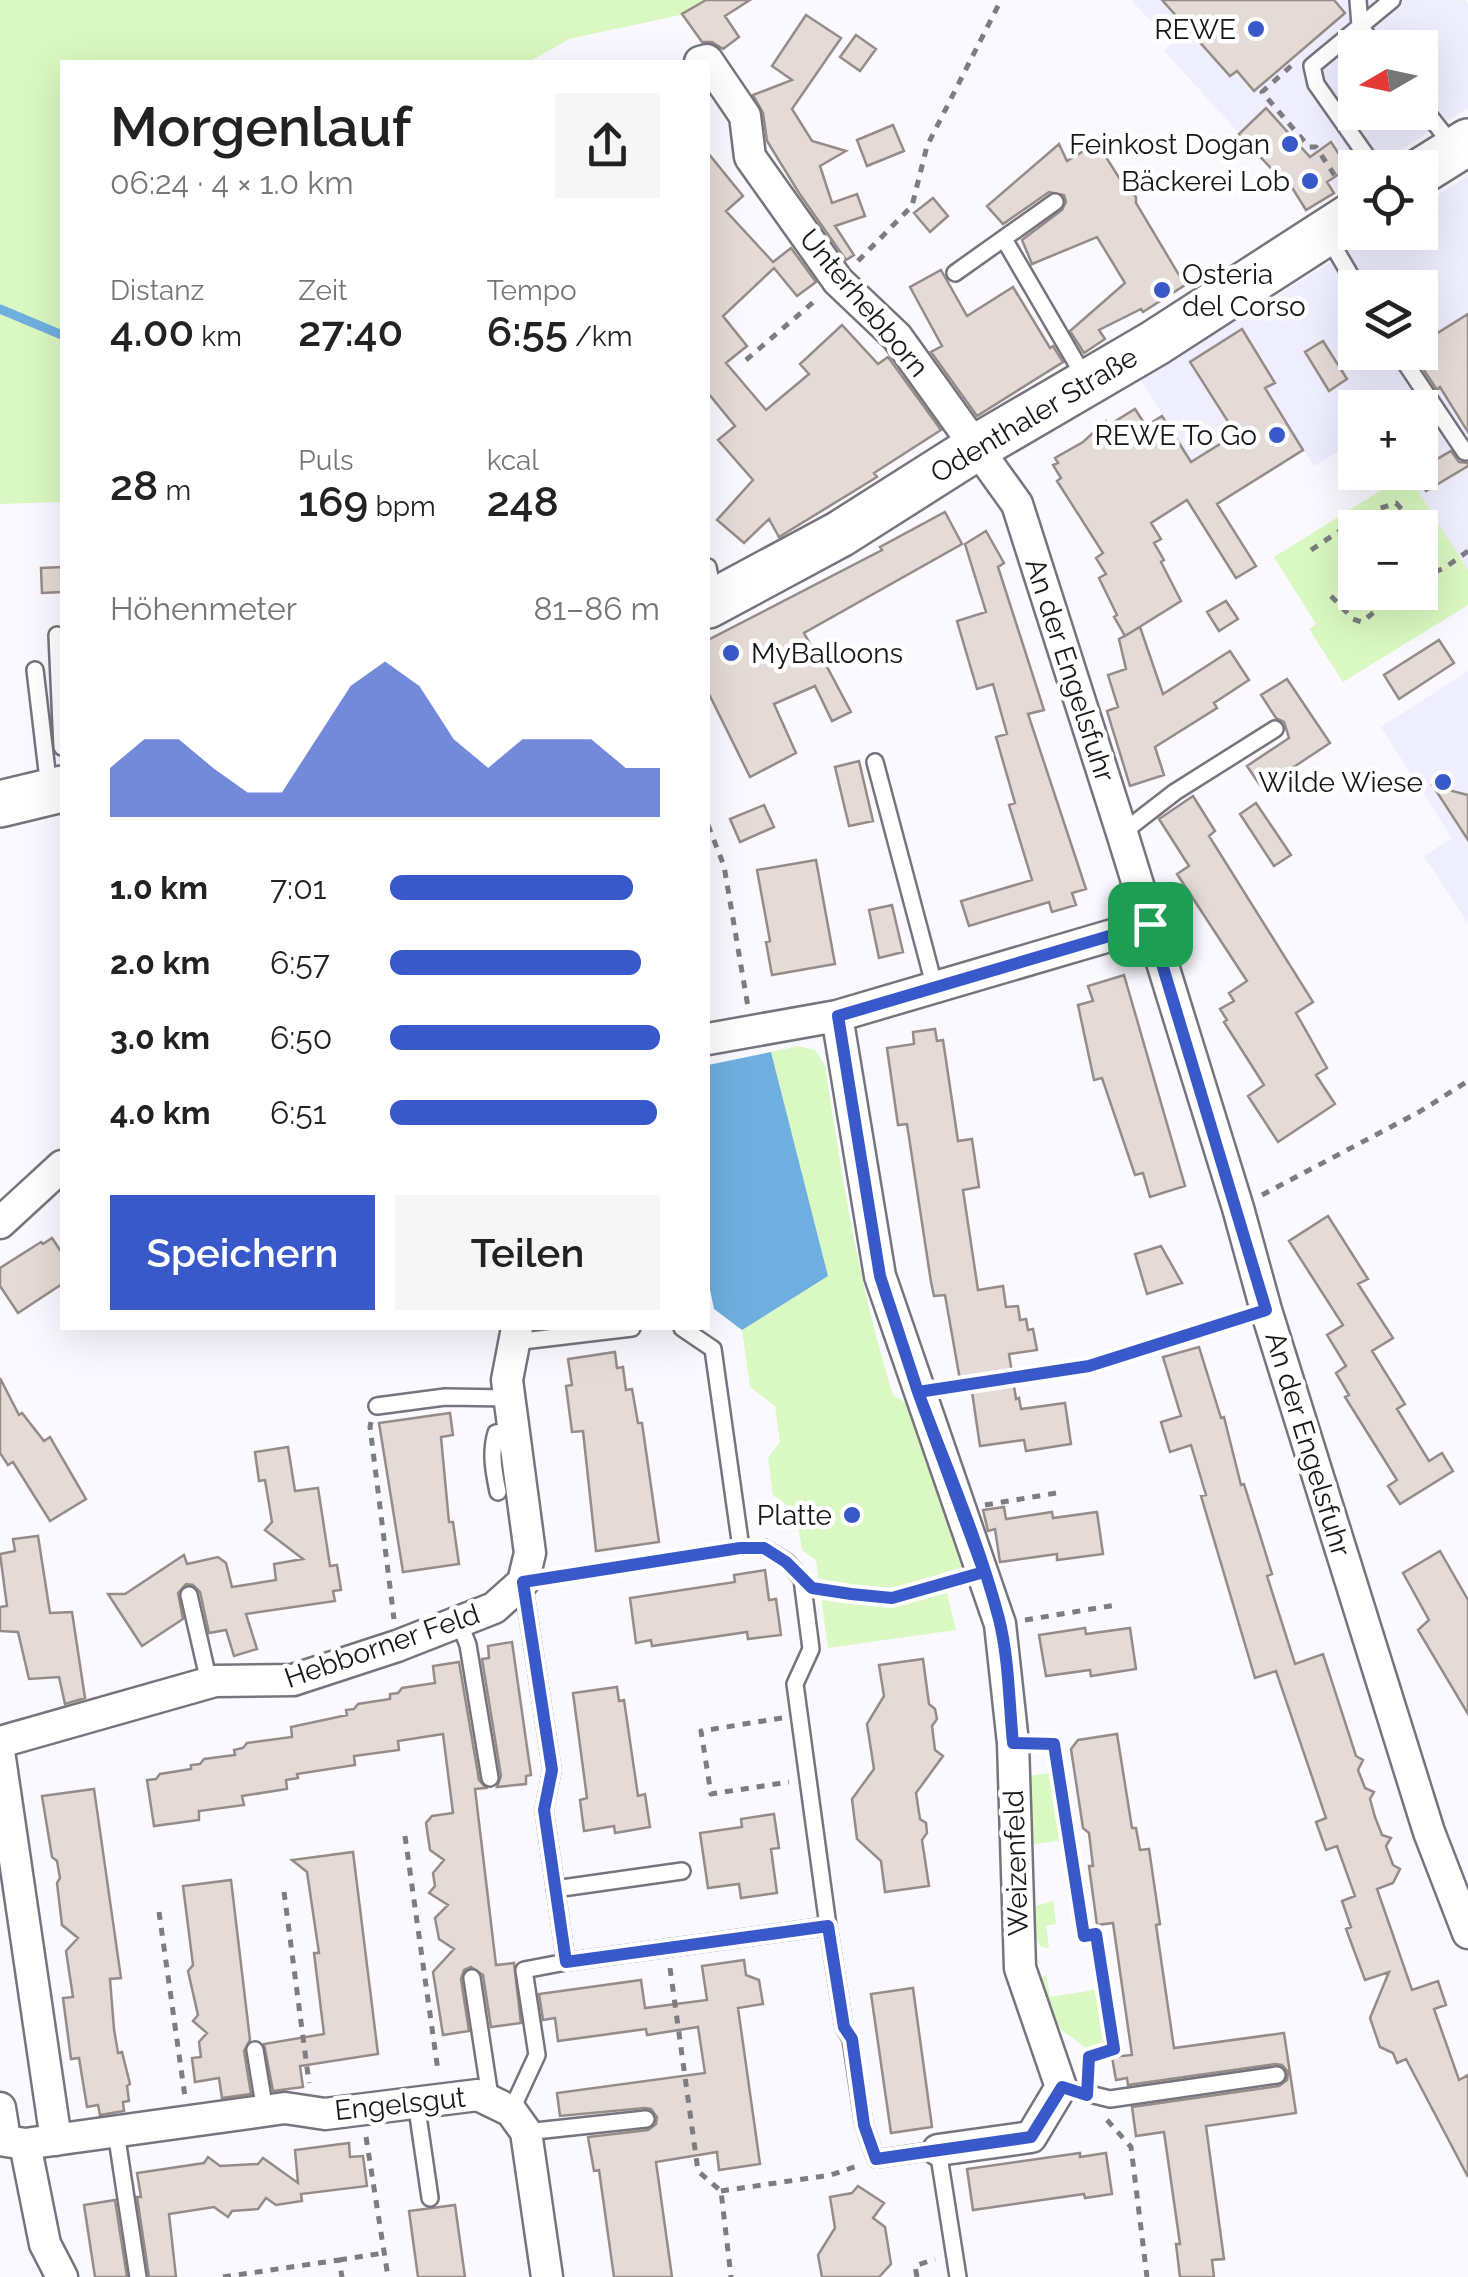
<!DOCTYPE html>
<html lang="de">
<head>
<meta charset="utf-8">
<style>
	:root { --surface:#fff; --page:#f6f6f6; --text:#222; --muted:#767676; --accent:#3959cb }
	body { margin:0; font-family:Raleway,sans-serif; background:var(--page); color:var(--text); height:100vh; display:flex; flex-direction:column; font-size:38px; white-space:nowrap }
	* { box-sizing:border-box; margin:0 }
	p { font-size:32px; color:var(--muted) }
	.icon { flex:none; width:55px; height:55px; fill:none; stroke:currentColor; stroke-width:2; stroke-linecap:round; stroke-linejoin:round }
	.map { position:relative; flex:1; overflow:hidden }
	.sheet { position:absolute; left:60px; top:60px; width:650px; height:1270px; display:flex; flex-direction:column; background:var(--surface); border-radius:0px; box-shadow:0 10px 40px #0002 }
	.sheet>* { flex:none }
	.needle { width:65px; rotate:261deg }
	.fabs { position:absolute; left:1338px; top:30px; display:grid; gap:20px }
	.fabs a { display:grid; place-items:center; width:100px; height:100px; border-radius:0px; background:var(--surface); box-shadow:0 10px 40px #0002; font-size:50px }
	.pin { position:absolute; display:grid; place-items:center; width:85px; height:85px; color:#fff; margin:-42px; border-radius:20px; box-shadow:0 5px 15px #0006 }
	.round { display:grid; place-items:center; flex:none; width:105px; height:105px; border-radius:0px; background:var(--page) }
	.headline { display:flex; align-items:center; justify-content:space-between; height:170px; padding:0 50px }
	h1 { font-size:55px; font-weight:600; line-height:75px }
	.stats { display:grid; grid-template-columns:repeat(3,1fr); gap:15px; height:170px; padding:10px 50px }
	.stats div { display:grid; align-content:center }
	.stats b { font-size:42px; font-weight:600 }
	.stats small { font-size:28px; font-weight:400 }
	.stats p { font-size:28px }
	.chart { height:280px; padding:20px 50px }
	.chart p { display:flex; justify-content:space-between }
	.chart svg { width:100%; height:180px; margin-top:10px; fill:var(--accent); opacity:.7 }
	.primary-button { display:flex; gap:20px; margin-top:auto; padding:20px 50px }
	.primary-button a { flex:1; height:115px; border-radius:0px; background:var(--accent); color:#fff; font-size:40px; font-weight:600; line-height:115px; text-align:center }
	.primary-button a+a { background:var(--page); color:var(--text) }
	ul { padding:0 50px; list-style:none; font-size:32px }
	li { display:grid; grid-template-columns:160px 120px 1fr; align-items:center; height:75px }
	li i { height:25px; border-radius:12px; background:var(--accent) }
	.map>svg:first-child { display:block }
	.built { fill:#efeeff; fill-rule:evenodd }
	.green { fill:#daf8c1; fill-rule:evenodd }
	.water { fill:#6fafe0 }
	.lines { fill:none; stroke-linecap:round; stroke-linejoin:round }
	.stream { stroke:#6fafe0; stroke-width:9 }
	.building { fill:#e4dad6; stroke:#958c88; stroke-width:2.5 }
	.service-casing { stroke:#76757e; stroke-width:20 }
	.minor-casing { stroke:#76757e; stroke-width:35 }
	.secondary-casing { stroke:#76757e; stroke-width:50 }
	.path { stroke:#7d7d81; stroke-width:5; stroke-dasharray:8 8; stroke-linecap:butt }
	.service { stroke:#fff; stroke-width:15 }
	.minor { stroke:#fff; stroke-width:30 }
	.secondary { stroke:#fff; stroke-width:45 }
	.route-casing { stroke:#fff; stroke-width:20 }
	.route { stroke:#3959cb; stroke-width:12 }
	.poi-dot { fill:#3959cb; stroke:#fff; stroke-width:4 }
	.labels { text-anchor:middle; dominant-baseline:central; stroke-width:9; stroke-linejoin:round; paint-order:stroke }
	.poi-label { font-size:28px; fill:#17171a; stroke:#fff; text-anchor:end }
	.street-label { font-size:28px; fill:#17171a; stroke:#fff }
</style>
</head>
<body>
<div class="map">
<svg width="1468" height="2277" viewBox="0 0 1468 2277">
	<rect width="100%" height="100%" fill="#faf9ff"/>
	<!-- built -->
	<path class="built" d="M1131,0H1465L1468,4V108L1373,167L1355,168V180L1337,192L1314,156L1280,178L1164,51L1172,43ZM1355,48H1420V112H1355Z
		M1468,176V570L1406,473L1420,472V408H1355V441L1314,466L1303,450L1218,503L1141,380L1377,233L1420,232V206ZM1355,288H1420V352H1355Z
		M1468,671V923L1424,856L1452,838L1381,727Z"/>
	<!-- green -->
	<path class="green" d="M0,0H703L680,15L569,39L529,62H62V502L0,504Z
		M1407,474L1468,570V605L1343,682L1309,629L1316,624L1274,557ZM1355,528H1420V592H1355Z
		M798,1046L815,1050L825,1065C842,1177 859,1287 893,1395L906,1403L963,1567L942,1573L956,1630L828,1648L816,1560L802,1550L796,1512L773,1495L768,1458L780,1442L775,1406L750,1387L742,1330L828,1276L771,1052Z
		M1055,1772L1064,1840L1030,1845L1029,1776Z
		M1053,1901L1056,1924L1046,1926L1049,1948L1042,1947C1031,1938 1030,1917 1036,1906Z
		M1046,1974L1050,1997L1100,1989L1108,2048L1089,2050L1060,2029L1041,1994L1044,1989L1040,1980Z"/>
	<!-- water -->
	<path class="water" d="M771,1052L828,1276L742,1330L714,1309L708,1280V1065Z"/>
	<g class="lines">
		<!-- stream -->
		<path class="stream" d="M0,309L62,335"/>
	</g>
	<!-- building -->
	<path class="building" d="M706,0H750L725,16L739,37L723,49L712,42H702L682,14Z
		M1162,0H1334L1345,13L1254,91L1237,71L1230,76Z
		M806,15L841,38L792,109L812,141L846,151L820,166L832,203L857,194L865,216L835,226L854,255L846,260L799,193L767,141L763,113L753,95L792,80L772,66Z
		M856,35L876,49L860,71L840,57Z
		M1266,108L1310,157L1331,142L1348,168L1327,182L1334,193L1306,210L1286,178L1281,179L1239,134Z
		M893,125L904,151L867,166L857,140Z
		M1097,143L1123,184L1136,197V203L1185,285L1143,312L1141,309L1099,330L1105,339L1084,353L1070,331L1125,283L1097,237L1032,264L1022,240L1062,210L1066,202L1064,195L1049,192L1003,224L987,206L1059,144L1067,161Z
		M708,153L743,196L726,211L773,262L791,248L816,282L797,296L774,268L723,316L747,346L726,363L766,410L809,374L800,364L842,325L878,364L888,357L941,430L874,473L877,477L779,537L769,519L744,543L717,520L753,480L718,440L735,426L708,393Z
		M933,198L948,216L930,232L914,213Z
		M941,270L967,316L1013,287L1050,348L1053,346L1063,362L977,416L931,352L942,346L910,287Z
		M1468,314V432L1440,387L1437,390L1412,352H1420V344Z
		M1242,329L1275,383L1265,388L1303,450L1217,504L1256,566L1236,578L1187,500L1151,523L1161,539L1154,543L1164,560L1161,562L1181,601L1125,636L1114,617L1117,615L1099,578L1106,574L1096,558L1103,553L1057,481L1061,478L1053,465L1058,463L1055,458L1083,442L1106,421L1109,425L1135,409L1146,426L1162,416L1191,462L1236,434L1190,362Z
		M1323,341L1347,379L1329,391L1305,352Z
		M1451,451L1459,462L1468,463V466L1426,491L1415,472H1420V469Z
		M945,512L962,544L804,633L813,649L817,648L851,712L832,721L815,686L774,704L796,753L750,777L708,692V640L882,550L880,547Z
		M986,531L1004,563L998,567L1044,710L1028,714L1086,889L1072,893L1076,905L1052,912L1049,902L969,926L961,901L1032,880L1009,805L1015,803L996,737L1007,734L993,684L977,689L957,621L986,612L965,544Z
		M62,567V592L42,593L41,568Z
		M1226,601L1238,619L1219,631L1207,612Z
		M1140,627L1163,694L1230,651L1249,680L1214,703L1217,708L1155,747L1164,775L1130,786L1107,711L1118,707L1108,675L1126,669L1119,639Z
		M1439,640L1454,663L1399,699L1384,675Z
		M1287,679L1330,743L1262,788L1247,766L1289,738L1284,722L1276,718L1261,695Z
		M859,761L873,821L849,826L835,767Z
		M1433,786L1468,795V840Z
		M1193,796L1215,831L1209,836L1313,1002L1296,1013L1327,1068L1316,1075L1335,1104L1278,1142L1248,1096L1264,1085L1224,1022L1227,1020L1220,1009L1234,1001L1229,993L1247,981L1177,874L1189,866L1159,819Z
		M1256,803L1291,855L1274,866L1240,814Z
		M764,805L774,827L740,842L730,819Z
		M816,860L835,964L772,975L766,942L770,941L757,870Z
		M892,905L903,952L879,958L869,910Z
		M1124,975L1185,1186L1150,1197L1143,1173L1135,1175L1102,1078L1094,1080L1078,1005L1093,1001L1088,986Z
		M935,1029L937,1041L943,1040L958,1141L972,1139L979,1187L963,1190L978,1290L1003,1286L1006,1307L1018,1306L1020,1320L1026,1319L1028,1330L1033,1329L1037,1350L1009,1354L1016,1399L1019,1398L1021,1409L1065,1403L1071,1444L1026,1451L1024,1440L980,1446L970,1378L960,1380L945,1295L934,1296L931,1282L907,1124L898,1125L887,1048L914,1044L913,1032Z
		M1328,1216L1368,1279L1358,1284L1393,1338L1372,1351L1405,1404L1397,1409L1429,1461L1442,1453L1453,1471L1400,1504L1388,1486L1397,1480L1345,1397L1349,1395L1336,1373L1346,1366L1327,1335L1343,1325L1289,1241Z
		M52,1238L62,1253V1284L18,1313L0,1286V1268L41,1242L43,1244Z
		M1161,1246L1182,1283L1147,1294L1135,1254Z
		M1199,1347L1221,1418L1224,1417L1241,1485L1244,1484L1268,1561L1272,1574L1267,1576L1295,1664L1323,1654L1356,1756L1363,1760L1358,1770L1365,1788L1374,1792L1370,1799L1375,1817L1382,1835L1391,1838L1386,1846L1393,1865L1400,1869L1393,1883L1377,1889L1412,1990L1438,1981L1446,2005L1434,2009L1459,2080L1468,2075V2177L1406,2059L1397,2063L1393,2053L1380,2047L1370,2018L1389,1972L1365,1980L1346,1929L1351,1927L1342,1901L1355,1896L1337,1846L1326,1850L1316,1822L1326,1818L1276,1671L1255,1678L1201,1496L1206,1495L1191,1445L1170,1452L1161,1422L1181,1416L1163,1357Z
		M615,1352L617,1368L623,1367L626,1390L632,1389L638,1423H642L659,1542L596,1551L583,1431L572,1432L566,1386L572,1385L568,1359Z
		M0,1378L19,1415L22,1413L44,1441L50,1437L86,1499L50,1521L13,1462L8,1465L0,1453Z
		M450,1413L453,1435L441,1437L449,1522H453L459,1564L403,1572L379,1423Z
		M288,1447L295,1491L318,1488L330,1566L337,1565L341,1590L333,1591L335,1601L246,1614L257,1649L234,1656L226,1630L209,1633L200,1592L193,1585L186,1584L178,1593L183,1619L142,1646L108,1594H125L184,1555L187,1564L218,1557L226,1563L232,1587L276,1580L274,1564L303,1559L265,1530L272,1522L265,1480L259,1481L255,1452Z
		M1004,1507L1006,1519L1052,1512L1053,1518L1097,1512L1103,1554L1057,1560V1554L1000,1562L995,1529L988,1531L983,1510Z
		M38,1536L50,1613L72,1612L85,1698L65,1704L59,1677L29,1679L18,1632L0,1631V1607L7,1606L0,1554L15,1551L13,1539Z
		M1440,1551L1468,1600V1714L1418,1630L1429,1620L1403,1573Z
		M765,1570L769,1600L776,1599L781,1635L748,1639L747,1632L652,1646L651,1640L636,1643L630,1598L735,1582L734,1575Z
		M1085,1628L1086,1634L1130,1628L1136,1669L1091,1676L1090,1670L1046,1676L1039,1635Z
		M512,1642L531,1775L526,1776V1784L497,1787L501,1776L482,1659L489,1658L488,1646Z
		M923,1659L929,1704L935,1709L937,1719L932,1726L935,1750L943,1756L916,1793L920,1819L926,1823L927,1833L922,1840L929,1886L885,1892L881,1861L857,1839L852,1799L874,1769L867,1724L884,1696L879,1665Z
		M459,1662L479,1780L486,1788L475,1789L496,1965L514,1963L521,2023L491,2027L483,1975L471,1967L464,1970L461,1979L469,2031L443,2035L433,1972L454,1949L439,1939L435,1918L448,1905L429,1893L435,1886L433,1873L444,1860L430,1850L426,1823L432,1816L453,1813L443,1734L398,1741L399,1750L354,1756L355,1765L297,1774L298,1778L286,1780L287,1789L242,1796L244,1805L199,1811V1820L154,1826L147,1780L156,1779L160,1774L191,1769V1765L200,1764L204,1759L235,1755L234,1750L243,1748L247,1743L292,1737L291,1727L347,1715L346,1710L354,1709L358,1704L390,1699V1694L398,1693L402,1688L435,1683L433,1666Z
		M617,1687L619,1701L624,1700L638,1796L645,1794L650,1827L615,1833L614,1826L584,1831L580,1800L587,1798L573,1693Z
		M1117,1734L1132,1828H1136L1140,1850L1149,1849L1160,1924L1156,1925L1174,2048L1284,2033L1296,2113L1206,2126L1224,2259L1212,2260L1214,2277H1180L1176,2244H1180L1164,2132L1136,2136L1132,2107L1279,2086L1287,2080L1288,2072L1282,2065L1275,2064L1128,2085L1127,2078L1116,2080L1112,2057L1132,2055L1113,1923L1097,1925L1089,1866H1093L1089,1833L1083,1828L1071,1749L1078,1740Z
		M94,1789L121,1978L110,1979L114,2029L118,2053L122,2052L130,2084L127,2086L129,2101L123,2102L124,2111L100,2115L98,2105L87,2107L79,2058L71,2059L63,1998L73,1997L66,1951L78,1938L62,1925L57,1883L60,1878L57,1861L52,1857L42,1796Z
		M774,1814L779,1848L771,1849L777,1893L741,1898L739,1884L708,1888L700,1833L742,1827L741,1819Z
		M353,1852L378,2054L300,2066L303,2087L273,2091L264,2044L324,2034L314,1953H319L307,1872L292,1860Z
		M231,1880L250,2040L244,2051L251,2094L222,2098L219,2078L195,2082L192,2058L201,2057L199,2042L207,2033L193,2021L198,2015L188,1971L193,1965L183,1886Z
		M744,1960L746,1975L759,1980L763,2004L738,2008L760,2164L719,2170L717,2152L656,2162L672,2277H614L599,2170L594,2171L588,2137L648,2130L656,2124L657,2117L651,2109L645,2108L560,2116L557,2093L705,2073L698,2027L647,2035L646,2029L558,2041L555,2018L543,2020L539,1994L641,1980L645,2008L707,2000L702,1966Z
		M913,1988L932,2127L891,2133L871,1994Z
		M349,2143L350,2157L363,2156L367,2186L301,2194L302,2201L276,2205L266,2198L258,2209L232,2211L228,2217L214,2207L169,2214L176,2277H149L137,2197H141L137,2173L204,2163L208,2157L220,2166L258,2164L263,2158L298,2183L295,2150Z
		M1080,2153V2157L1106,2153L1112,2194L1085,2198L1084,2194L973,2210L967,2169Z
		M858,2186L884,2203L873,2218L885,2227L891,2264L879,2277H822L818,2255L835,2228L830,2197L852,2193Z
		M115,2200L127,2277H95L84,2205Z
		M455,2205L465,2277H418L409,2211Z"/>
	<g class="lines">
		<defs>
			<path id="service" d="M1358,0L1360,26L1376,48
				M1420,104L1453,146
				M1375,168L1316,84L1312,66L1392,0
				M1328,237L1358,288
				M1004,239L1085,378
				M955,273L1055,202
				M1398,352L1465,452
				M708,567L714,597
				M57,635L62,747
				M35,670L49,788
				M875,762L935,988
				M1122,833L1175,792L1275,729
				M682,1328L713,1349L741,1548H764L787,1562L802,1579L811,1649L795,1684L828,1926
				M514,1342L632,1328
				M377,1406L445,1397L510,1398
				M498,1492C494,1472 490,1453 496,1433L514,1429
				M189,1595L209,1682
				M459,1622L468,1645L490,1778
				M555,1889L682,1871
				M566,1962L828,1926L844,2027L851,2039L864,2125L876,2159L938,2150L958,2277
				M472,1978L489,2090L485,2098
				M255,2050L265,2111
				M1061,2087L1110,2099L1277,2075
				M416,2102L430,2198
				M511,2111L537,2055L524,1970L566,1962L544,1810L552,1770L523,1582
				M116,2132L138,2277
				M526,2132L646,2119"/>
			<path id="minor" d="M700,62L707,60L745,116L750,157L838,281L897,337L1017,504L1122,833L1238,1208L1266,1310L1429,1832L1468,1933
				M708,1039L837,1016
				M0,1223L62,1166
				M0,1742L215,1681L293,1680L397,1646L494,1608L523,1582L530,1553L507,1380L517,1328
				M0,1758L56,2140
				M0,2108L5,2139
				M0,2140L25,2144L285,2108L325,2114L478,2095L511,2111L526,2132L547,2277
				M25,2144L45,2244L62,2277
				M938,2150L1031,2137L1061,2087L1020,1968L1013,1743L1000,1624L880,1276L837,1016L1150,924"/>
			<path id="secondary" d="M1420,172L1468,142
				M708,605L840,534L977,447L1155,343L1355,214
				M0,804L62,789"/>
		</defs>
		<!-- service casing -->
		<use href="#service" class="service-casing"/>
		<!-- minor casing -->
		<use href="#minor" class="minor-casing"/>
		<!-- secondary casing -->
		<use href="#secondary" class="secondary-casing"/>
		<!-- path -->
		<path class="path" d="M1291,66L1262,92L1309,147H1316L1339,182
			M858,261L912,206L927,146L1001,0
			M746,360L817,299
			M1369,518L1375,510L1396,503L1405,513L1409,528
			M1311,550L1353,522L1369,518L1384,528
			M1420,579L1446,567L1468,551
			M1331,596L1353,619L1362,622L1398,592
			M708,825L724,866L748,1007
			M1262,1195L1419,1112L1468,1081
			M949,1387L1089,1366L1239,1318
			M371,1422L370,1427L394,1619
			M985,1505L1062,1492
			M551,1578L722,1551
			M822,1589L892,1598L957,1579
			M1025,1620L1116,1605
			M782,1718L701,1731L711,1794L789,1782
			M1038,1744H1054L1084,1936L1096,1935L1113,2049L1089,2057L1088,2076
			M405,1836L438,2071
			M284,1892L309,2083
			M159,1912L185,2097
			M670,1968L698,2171L721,2191L731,2277
			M1107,2120L1131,2147L1147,2277
			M366,2137L388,2277
			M721,2191L831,2175L860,2165
			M339,2260L384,2253
			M223,2277L339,2260L342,2277
			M917,2277L915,2266L935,2259"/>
		<!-- service -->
		<use href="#service" class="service"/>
		<!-- minor -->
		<use href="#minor" class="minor"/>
		<!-- secondary -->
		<use href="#secondary" class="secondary"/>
	</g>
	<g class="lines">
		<defs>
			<path id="route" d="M1150,924L838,1016L880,1276L918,1392L984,1572L892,1598L851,1594L812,1588L786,1562L764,1548H740L523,1582L552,1770L544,1810L566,1962L828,1926L844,2027L852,2039L864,2125L876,2159L1031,2137L1062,2087L1087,2095L1089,2057L1114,2049L1096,1934L1084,1936L1054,1744L1013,1743C1009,1703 1009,1659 999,1619C979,1542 946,1467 918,1392L1089,1366L1266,1310L1150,924"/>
		</defs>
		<!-- route casing -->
		<use href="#route" class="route-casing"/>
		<!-- route -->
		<use href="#route" class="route"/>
	</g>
	<!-- markers -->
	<g class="poi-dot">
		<circle cx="1256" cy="29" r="10"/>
		<circle cx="1290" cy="144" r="10"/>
		<circle cx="1310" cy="181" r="10"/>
		<circle cx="1162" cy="290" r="10"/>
		<circle cx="1277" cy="435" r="10"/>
		<circle cx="731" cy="653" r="10"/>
		<circle cx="1443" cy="782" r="10"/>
		<circle cx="852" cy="1515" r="10"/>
	</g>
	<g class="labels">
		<!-- poi labels -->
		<g class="poi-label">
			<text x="1236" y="29">REWE</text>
			<text x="1270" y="144">Feinkost Dogan</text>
			<text x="1290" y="181">Bäckerei Lob</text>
			<text x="1182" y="274" text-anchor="start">Osteria<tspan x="1182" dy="32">del Corso</tspan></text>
			<text x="1257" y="435">REWE To Go</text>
			<text x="751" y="653" text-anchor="start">MyBalloons</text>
			<text x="1423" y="782">Wilde Wiese</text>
			<text x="832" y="1515">Platte</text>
		</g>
		<!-- street labels -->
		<g class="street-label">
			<text transform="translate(864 303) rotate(50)">Unterhebborn</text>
			<text transform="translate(1034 415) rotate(-31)">Odenthaler Straße</text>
			<text transform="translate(1070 670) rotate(72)">An der Engelsfuhr</text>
			<text transform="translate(1308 1444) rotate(73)">An der Engelsfuhr</text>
			<text transform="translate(382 1646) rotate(-19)">Hebborner Feld</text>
			<text transform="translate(1016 1863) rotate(-92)">Weizenfeld</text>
			<text transform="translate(400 2104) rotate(-6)">Engelsgut</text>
		</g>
	</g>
</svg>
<div class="fabs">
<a><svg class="needle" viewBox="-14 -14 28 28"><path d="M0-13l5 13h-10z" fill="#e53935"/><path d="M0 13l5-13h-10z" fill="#767676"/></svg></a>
<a><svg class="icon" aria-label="locate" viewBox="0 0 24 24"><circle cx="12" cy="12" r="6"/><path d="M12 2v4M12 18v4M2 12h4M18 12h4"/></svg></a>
<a><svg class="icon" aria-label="layers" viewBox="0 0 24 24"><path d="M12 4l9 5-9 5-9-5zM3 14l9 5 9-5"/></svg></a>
<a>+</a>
<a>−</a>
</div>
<div class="pin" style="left:1150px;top:924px;background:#1e9e55"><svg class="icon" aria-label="arrive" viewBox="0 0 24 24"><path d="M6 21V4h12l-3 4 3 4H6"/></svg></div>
<section class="sheet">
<div class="headline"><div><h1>Morgenlauf</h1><p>06:24 · 4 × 1.0 km</p></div><a class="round"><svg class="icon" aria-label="share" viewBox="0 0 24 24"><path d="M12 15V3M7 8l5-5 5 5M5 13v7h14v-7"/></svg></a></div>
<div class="stats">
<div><p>Distanz</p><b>4.00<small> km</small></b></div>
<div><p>Zeit</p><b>27:40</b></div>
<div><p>Tempo</p><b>6:55<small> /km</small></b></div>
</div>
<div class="stats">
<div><b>28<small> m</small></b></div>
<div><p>Puls</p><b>169<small> bpm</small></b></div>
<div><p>kcal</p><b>248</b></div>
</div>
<div class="chart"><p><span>Höhenmeter</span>81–86 m</p>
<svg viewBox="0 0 160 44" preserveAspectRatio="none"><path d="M0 44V32L10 25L20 25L30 32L40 38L50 38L60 25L70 12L80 6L90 12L100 25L110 32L120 25L130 25L140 25L150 32L160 32V44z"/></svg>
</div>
<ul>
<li><b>1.0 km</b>7:01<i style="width:90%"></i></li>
<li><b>2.0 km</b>6:57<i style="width:93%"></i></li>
<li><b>3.0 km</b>6:50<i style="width:100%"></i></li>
<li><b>4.0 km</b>6:51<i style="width:99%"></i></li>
</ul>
<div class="primary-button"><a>Speichern</a><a>Teilen</a></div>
</section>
</div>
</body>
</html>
